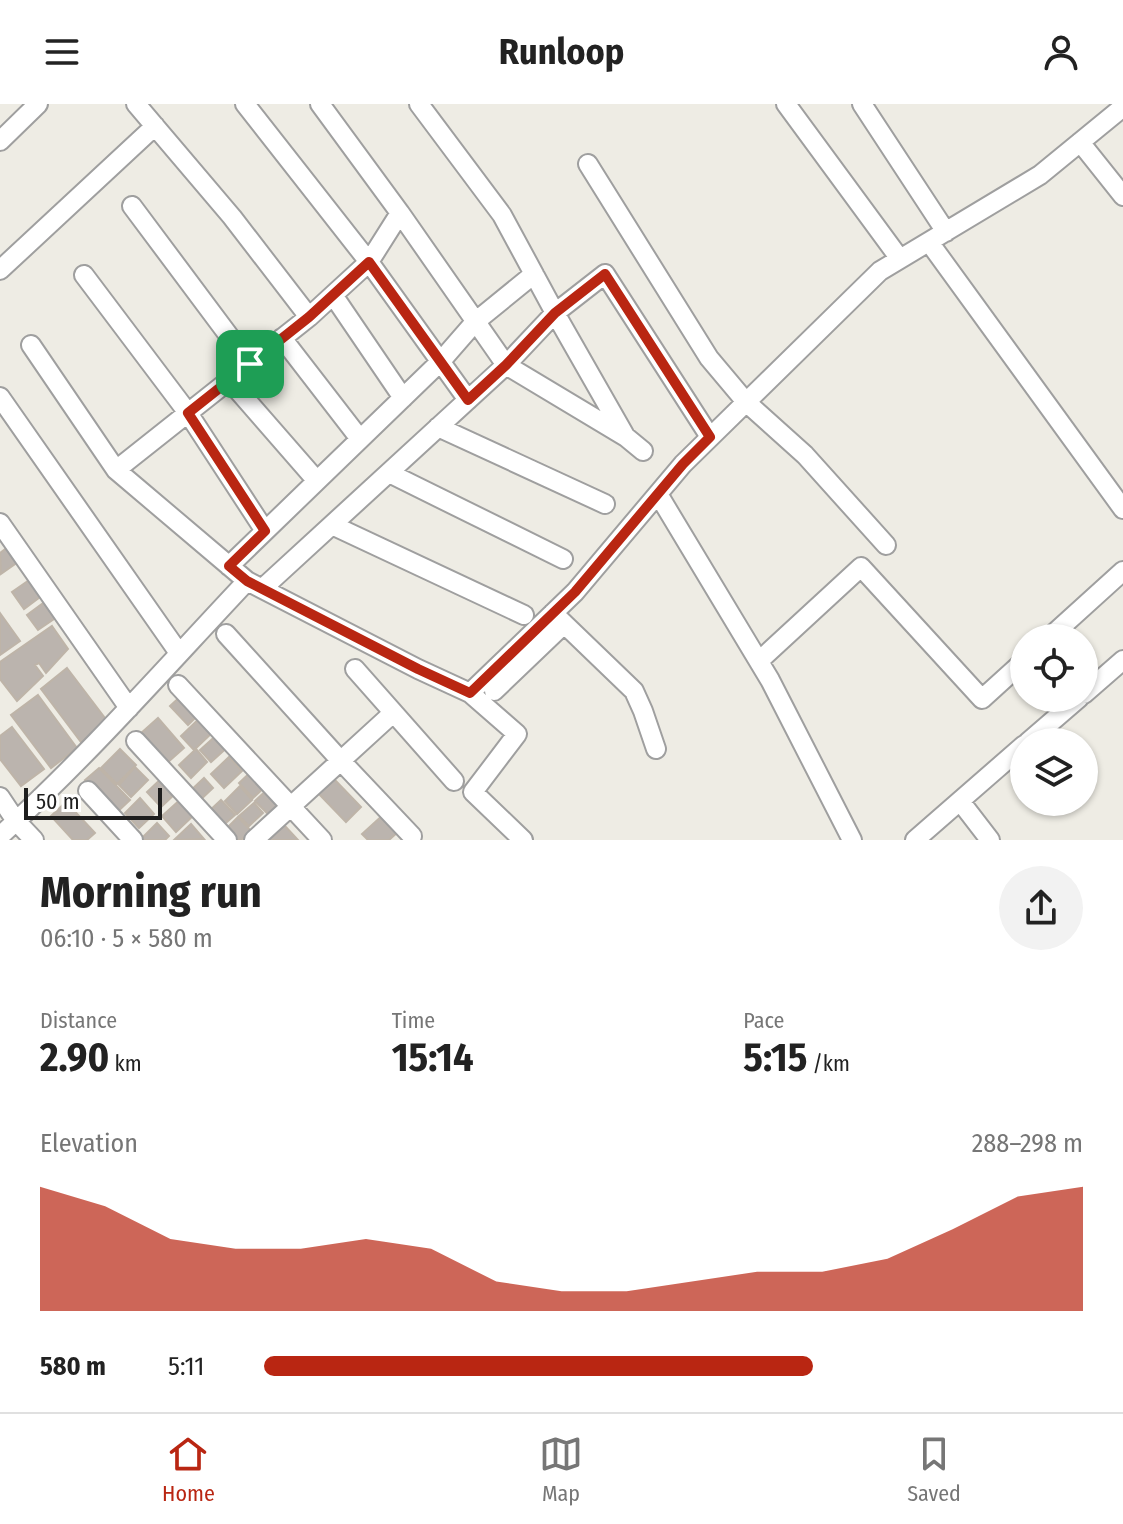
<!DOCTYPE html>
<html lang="en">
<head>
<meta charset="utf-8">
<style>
	:root { --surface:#fff; --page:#f2f2f2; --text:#222; --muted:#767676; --line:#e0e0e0; --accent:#b92612 }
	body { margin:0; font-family:"Fira Sans Condensed",sans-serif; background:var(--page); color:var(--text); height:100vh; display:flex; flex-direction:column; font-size:30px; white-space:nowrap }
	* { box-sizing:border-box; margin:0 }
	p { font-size:26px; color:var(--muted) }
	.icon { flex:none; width:44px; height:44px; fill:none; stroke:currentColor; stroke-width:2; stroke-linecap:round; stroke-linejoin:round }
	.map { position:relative; height:736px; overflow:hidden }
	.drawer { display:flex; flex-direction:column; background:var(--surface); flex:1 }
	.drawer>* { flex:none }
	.tools { position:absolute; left:1010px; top:520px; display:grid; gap:16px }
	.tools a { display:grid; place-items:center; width:88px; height:88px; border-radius:50%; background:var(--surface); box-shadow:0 2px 6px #0004; font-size:40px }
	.scale { position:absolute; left:24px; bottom:20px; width:138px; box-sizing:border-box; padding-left:8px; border:4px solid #1e1e1e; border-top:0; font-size:22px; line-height:28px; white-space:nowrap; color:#1e1e1e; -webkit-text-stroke:6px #fff; paint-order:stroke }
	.pin { position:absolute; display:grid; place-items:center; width:68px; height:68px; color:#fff; margin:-34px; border-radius:16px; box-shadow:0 4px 12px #0006 }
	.round { display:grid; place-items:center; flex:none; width:84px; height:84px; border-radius:42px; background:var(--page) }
	.summary { display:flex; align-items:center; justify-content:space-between; height:136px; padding:0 40px }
	h1 { font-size:44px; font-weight:700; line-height:60px }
	.stats { display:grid; grid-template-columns:repeat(3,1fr); gap:12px; height:136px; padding:8px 40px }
	.stats div { display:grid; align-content:center }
	.stats b { font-size:40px; font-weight:700 }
	.stats small { font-size:22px; font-weight:400 }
	.stats p { font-size:22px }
	.chart { height:224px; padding:16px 40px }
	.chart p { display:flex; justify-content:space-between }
	.chart svg { width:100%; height:144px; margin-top:8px; fill:var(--accent); opacity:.7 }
	ul { padding:0 40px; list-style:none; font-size:26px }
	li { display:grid; grid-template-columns:128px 96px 1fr; align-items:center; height:60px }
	li i { height:20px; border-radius:10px; background:var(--accent) }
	header { display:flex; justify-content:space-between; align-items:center; height:104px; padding:0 40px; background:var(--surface); font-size:36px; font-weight:700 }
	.tab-bar { display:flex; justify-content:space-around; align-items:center; height:112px; border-top:2px solid var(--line); background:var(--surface); font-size:22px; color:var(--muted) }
	.tab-bar a { display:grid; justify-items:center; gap:4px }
	.tab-bar .selected { color:var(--accent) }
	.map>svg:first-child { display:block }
	.building { fill:#bbb4ae; stroke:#beb4a8; stroke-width:2 }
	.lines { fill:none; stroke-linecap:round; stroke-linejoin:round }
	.minor-casing { stroke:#9f9f9f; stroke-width:22 }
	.minor { stroke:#fff; stroke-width:18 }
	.route-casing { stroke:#fff; stroke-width:16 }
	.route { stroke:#b92612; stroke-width:10 }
</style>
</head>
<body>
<header><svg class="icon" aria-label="menu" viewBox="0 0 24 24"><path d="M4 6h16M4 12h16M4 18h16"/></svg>Runloop<svg class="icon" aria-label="person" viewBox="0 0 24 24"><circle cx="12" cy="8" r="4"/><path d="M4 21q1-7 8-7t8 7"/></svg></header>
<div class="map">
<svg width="1123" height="736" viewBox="0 0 1123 736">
	<rect width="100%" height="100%" fill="#eeece4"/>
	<!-- building -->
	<path class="building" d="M8,443L18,458L1,470L0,449Z
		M32,474L44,490L24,505L12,488Z
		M46,497L57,513L38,526L27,511Z
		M0,509L20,537L0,551Z
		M52,522L68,545L46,569L39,559L35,561L43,572L17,597L0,575V558Z
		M67,564L108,618L81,638L41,585Z
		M38,591L77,644L51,664L11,611Z
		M181,592L199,610L188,621L170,602Z
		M202,612L215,626L194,646L181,632Z
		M158,614L184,644L167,659L140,630Z
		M12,623L44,665L21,682L0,655V632Z
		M219,629L230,641L211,658L200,646Z
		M120,645L136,661L117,680L101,664Z
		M196,645L207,658L191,674L179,661Z
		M229,653L242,667L224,684L211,670Z
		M135,663L148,676L131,693L119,681Z
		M99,664L130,696L115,710L85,676Z
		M254,665L268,680L253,694L239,679Z
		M162,674L176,689L161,703L147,688Z
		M204,674L213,684L197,699L188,689Z
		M334,675L361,703L346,718L318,689Z
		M240,682L252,696L237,710L225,697Z
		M270,683L282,696L268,710L255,697Z
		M140,694L154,710L139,724L125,709Z
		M181,695L195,710L176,728L162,712Z
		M221,696L235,711L220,724L207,709Z
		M66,698L95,729L87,736H73L51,712Z
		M254,699L263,709L249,722L239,712Z
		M383,711L398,728L389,736H368L362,730Z
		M238,713L251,727L241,736H232L224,727Z
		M157,719L169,732L165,736H140Z
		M191,720L204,735L174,736Z
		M284,721L298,736H267Z"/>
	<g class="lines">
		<defs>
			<path id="minor" d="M245,0L369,158L400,109
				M320,0L400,109L506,261L626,333L643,347
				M419,0L502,111L555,209L624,330
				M786,0L900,155
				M862,0L946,128
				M0,37L38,0
				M1080,38L1123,92
				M588,60L709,254L746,298L805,351L886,441
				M132,102L250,260
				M929,138L1123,405
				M0,166L155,22
				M84,171L188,309L265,427
				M333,191L403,294
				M309,213L369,158L468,296
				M282,234L360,335
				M31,241L116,366L247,477L418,565L470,589L517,630L473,688L523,736
				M229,276L317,377
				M0,293L179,549
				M438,323L605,400
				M116,366L309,213L232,113L136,0
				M389,369L563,455
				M658,390L770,576L852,736
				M0,419L129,604
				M332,421L524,511
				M229,462L441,257L475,218L534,170
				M263,484L506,261L555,209L605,170L710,333
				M553,509L634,587L643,607L656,645
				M226,530L341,657L412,732
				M1049,534L1123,467
				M759,557L861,463L982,595L1024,557
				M355,565L454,677
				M178,581L322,736
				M494,587L564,520
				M470,589L575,488L683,360L880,167L1040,71L1123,3
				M1084,590L1123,556
				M136,637L227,736
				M1028,638L1079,594
				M88,687L133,736
				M0,693L16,717L34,736
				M960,697L990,736
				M0,732C88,652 166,563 247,477
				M254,736L393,609
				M915,736L1024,641"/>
		</defs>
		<!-- minor casing -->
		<use href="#minor" class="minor-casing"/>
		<!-- minor -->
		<use href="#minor" class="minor"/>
	</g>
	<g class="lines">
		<defs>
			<path id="route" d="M369,158L468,296L506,261L555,209L605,170L710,333L683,360L575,488L470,589L418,565L247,477L229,462L265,427L188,309L309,213Z"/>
		</defs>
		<!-- route casing -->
		<use href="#route" class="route-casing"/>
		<!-- route -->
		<use href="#route" class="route"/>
	</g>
</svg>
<div class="tools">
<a><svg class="icon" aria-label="locate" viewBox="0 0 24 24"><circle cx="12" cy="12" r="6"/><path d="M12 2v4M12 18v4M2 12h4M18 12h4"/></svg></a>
<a><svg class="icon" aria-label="layers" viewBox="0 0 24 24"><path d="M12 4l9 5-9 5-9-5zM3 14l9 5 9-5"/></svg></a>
</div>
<div class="scale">50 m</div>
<div class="pin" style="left:250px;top:260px;background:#1e9e55"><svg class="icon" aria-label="arrive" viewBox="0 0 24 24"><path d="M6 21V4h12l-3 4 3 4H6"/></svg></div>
</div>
<section class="drawer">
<div class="summary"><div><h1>Morning run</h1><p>06:10 · 5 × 580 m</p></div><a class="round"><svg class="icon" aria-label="share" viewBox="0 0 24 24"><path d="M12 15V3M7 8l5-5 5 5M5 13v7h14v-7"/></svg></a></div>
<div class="stats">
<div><p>Distance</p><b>2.90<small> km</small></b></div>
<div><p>Time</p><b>15:14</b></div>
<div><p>Pace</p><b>5:15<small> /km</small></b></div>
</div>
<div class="chart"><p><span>Elevation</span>288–298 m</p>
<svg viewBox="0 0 160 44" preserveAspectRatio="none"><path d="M0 44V6L10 12L20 22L30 25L40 25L50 22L60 25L70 35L80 38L90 38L100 35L110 32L120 32L130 28L140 19L150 9L160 6V44z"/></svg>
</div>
<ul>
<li><b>580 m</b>5:11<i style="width:67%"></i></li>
</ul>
</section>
<nav class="tab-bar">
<a class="selected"><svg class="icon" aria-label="home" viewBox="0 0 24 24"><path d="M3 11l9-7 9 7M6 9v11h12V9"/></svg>Home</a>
<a><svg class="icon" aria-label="map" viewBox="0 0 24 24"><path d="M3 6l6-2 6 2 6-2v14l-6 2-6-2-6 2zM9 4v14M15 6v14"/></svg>Map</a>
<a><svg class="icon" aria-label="saved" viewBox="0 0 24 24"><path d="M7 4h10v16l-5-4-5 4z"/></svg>Saved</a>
</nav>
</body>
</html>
